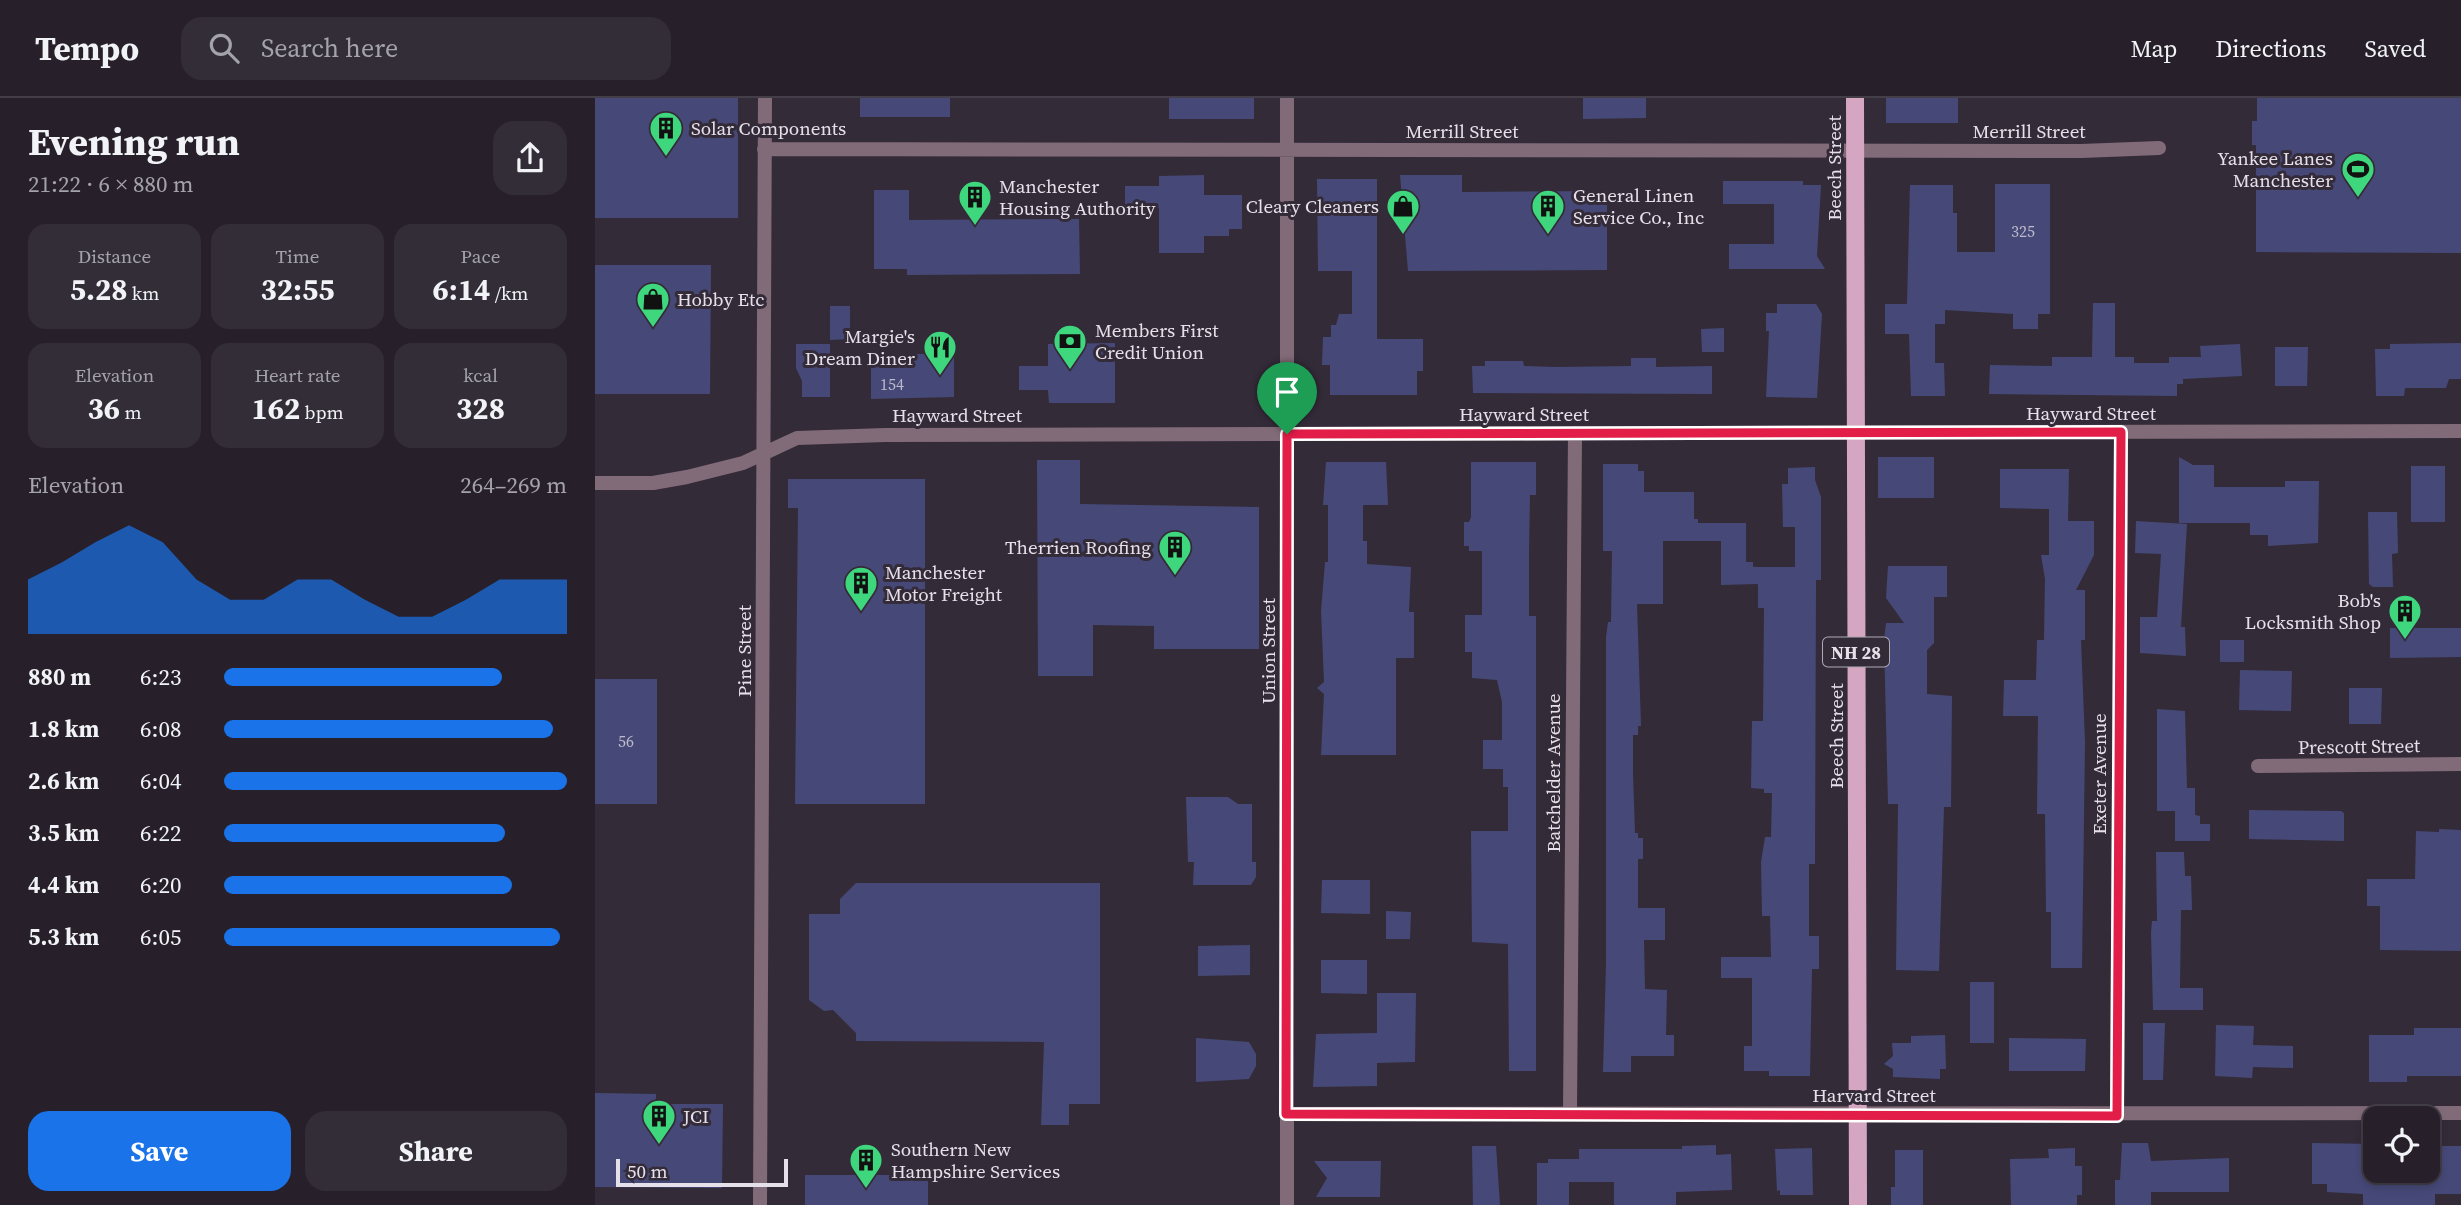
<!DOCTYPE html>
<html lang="en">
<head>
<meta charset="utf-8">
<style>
	:root { --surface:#27202b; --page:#332d37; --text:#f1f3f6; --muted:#a4a3a9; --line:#433e47; --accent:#1a73e8 }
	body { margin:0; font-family:"Source Serif 4",serif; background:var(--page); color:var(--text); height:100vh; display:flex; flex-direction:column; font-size:26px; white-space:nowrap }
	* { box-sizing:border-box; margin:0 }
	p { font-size:23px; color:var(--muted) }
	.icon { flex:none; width:38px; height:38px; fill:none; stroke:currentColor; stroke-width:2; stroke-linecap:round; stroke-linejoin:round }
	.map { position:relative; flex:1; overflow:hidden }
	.details { display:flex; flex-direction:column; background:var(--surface); width:595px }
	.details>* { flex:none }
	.tools { position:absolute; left:1768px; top:1008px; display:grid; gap:14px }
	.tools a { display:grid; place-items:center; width:77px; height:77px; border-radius:14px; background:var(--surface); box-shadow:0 4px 10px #0003,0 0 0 2px var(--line); font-size:35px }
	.scale { position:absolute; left:21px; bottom:18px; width:172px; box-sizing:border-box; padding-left:7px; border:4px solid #e5e0e9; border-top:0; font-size:19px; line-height:24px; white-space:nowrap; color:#e5e0e9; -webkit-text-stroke:5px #342b39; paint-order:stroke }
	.pin { position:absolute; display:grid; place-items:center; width:60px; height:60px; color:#fff; margin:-72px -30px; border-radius:50% 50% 50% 0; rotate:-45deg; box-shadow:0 0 7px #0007 }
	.pin .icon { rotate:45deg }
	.round { display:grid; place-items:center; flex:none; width:74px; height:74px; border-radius:21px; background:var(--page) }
	.headline { display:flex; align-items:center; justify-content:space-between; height:119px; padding:0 28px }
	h1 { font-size:38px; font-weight:700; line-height:52px }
	.figures { display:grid; grid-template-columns:repeat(3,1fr); gap:10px; height:119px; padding:7px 28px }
	.figures div { display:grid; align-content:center; border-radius:18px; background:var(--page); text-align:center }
	.figures b { font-size:30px; font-weight:700 }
	.figures small { font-size:19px; font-weight:400 }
	.figures p { font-size:19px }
	.chart { height:196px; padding:14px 28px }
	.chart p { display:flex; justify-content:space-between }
	.chart svg { width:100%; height:126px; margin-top:7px; fill:var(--accent); opacity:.7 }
	.cta { display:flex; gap:14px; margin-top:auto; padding:14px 28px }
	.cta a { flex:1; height:80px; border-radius:21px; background:var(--accent); color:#fff; font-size:28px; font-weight:700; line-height:80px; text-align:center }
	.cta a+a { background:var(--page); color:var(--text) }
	ul { padding:0 28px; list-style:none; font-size:23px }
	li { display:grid; grid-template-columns:112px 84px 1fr; align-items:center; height:52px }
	li i { height:18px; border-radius:9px; background:var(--accent) }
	header { display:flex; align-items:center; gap:42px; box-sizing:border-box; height:98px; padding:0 35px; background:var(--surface); border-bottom:2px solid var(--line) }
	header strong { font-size:33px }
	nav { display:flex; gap:38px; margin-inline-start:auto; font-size:24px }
	.search { width:490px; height:63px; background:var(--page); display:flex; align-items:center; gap:18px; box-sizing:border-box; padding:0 24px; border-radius:21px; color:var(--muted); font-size:26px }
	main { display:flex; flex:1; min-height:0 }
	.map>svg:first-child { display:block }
	.building { fill:#464977 }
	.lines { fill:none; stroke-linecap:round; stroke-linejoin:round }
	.street { stroke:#826b78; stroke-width:14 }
	.primary { stroke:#d5a6c1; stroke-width:18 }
	.route-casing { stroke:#fff; stroke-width:14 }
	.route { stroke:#e11d48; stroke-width:9 }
	.labels { text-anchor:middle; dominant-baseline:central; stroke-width:6; stroke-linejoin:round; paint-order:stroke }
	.number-label { font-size:16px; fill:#bdbacc }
	.shield { fill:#342b39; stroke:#b0aab4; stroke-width:2 }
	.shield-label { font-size:18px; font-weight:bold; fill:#e5e0e9 }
	.poi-label { font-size:19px; fill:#e5e0e9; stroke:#342b39; text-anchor:start }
	.street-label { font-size:19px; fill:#e5e0e9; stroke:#342b39 }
</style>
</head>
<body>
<header>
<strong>Tempo</strong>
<div class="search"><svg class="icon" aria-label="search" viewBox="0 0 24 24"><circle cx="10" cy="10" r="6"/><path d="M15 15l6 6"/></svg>Search here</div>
<nav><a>Map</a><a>Directions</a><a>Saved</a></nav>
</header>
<main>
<section class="details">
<div class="headline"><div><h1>Evening run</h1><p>21:22 · 6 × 880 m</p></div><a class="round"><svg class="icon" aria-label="share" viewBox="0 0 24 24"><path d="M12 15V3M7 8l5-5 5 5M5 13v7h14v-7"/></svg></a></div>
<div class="figures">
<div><p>Distance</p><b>5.28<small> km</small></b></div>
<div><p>Time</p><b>32:55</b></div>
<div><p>Pace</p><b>6:14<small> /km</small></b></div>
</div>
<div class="figures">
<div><p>Elevation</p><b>36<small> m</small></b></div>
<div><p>Heart rate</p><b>162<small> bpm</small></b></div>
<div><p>kcal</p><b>328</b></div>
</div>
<div class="chart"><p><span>Elevation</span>264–269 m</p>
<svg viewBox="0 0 160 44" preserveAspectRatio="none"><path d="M0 44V25L10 19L20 12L30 6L40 12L50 25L60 32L70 32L80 25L90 25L100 32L110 38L120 38L130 32L140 25L150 25L160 25V44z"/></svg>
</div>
<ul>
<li><b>880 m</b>6:23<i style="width:81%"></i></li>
<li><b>1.8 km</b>6:08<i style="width:96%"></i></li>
<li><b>2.6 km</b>6:04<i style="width:100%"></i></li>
<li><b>3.5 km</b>6:22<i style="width:82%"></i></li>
<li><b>4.4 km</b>6:20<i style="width:84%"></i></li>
<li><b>5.3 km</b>6:05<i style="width:98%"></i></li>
</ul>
<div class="cta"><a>Save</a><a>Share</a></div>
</section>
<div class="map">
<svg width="1866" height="1107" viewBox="0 0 1866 1107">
	<rect width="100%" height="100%" fill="#342b39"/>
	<!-- building -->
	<path class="building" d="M0,0H143V120H0Z
		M265,0H355V19H265Z
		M574,0H659V21H574Z
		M988,0H1051V20L988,21Z
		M1291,0H1363V25H1291Z
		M1662,0H1866V155L1661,154V47H1657V23H1662Z
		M609,77V97H647V131H634V138H609V155H564V110H530V88H564V78Z
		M805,77H867V94L1012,93V172L813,173Z
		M722,81H782V241H828V273H822V297H735V267H727L728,239H736V227H741L744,216H757V173H723Z
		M1128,83H1208V87H1226L1222,158L1230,171H1134V146H1179V106H1128Z
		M1400,86H1455V216H1443V231H1418V216L1350,212V226H1340V265H1349L1350,298H1316L1314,236H1290V206H1312L1315,87H1358V115H1362V154H1400Z
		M279,92H314V122L484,121L485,176L312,177V171H279Z
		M0,167H116L115,296H0Z
		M1498,205H1520V259H1539V265H1574V259H1606L1605,248L1645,246L1647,278L1588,281V286H1582V298L1394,296L1395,267L1457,268V259H1497Z
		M1182,206H1221L1227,216L1222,300L1171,299L1174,233H1171V215H1182Z
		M235,208H255V241L235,242Z
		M1129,230V254H1107L1106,231Z
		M520,245V305H454L453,292H424V268H453V246Z
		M1866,245V281H1854L1851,290H1810L1809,298H1781L1780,251H1795V246Z
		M201,246H235V299H207V283L201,270Z
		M1680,249H1713L1712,288H1680Z
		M303,256H359V299L276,301V264H303Z
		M1036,260H1061V269L1117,268V296L878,295L877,268H890V263H928L929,268L960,269L1036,268Z
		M1283,359H1339V400H1283Z
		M1584,359L1598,367H1619V389H1690V383H1724L1723,445L1673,448V437H1655V425H1584Z
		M442,362H485V406L664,409V551H559V528L498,527V578H443Z
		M731,364H791L793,407H768V443H772V466L816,469L814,514H819V560H801V657H726L729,596L722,590L729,584L726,513L730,464H733V407H728Z
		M876,364H941V397H935L934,455V518H941V973H914L913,846L877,844L876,733H913V689H908V671H888V642H907V604L902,582L877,580V554H870V517H887V453H874V448H869V424H874L876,419Z
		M1008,366H1043V373H1049V394H1099V421H1103V425H1151V464H1158V469H1200V429H1188L1187,386H1193V370L1220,369V382L1226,399V482H1221L1220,766H1214V838H1224V871H1217L1215,978H1174V973H1149V948H1157V880H1126V859H1176L1175,818H1167L1166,764L1170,739H1176L1177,695H1169V691L1156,690L1157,623H1168L1169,510H1163V486L1126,487V443H1068V506H1042L1046,628H1043V637H1038V676L1040,735H1043V740H1048V761H1043V810H1070V842H1049L1050,891L1072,892L1071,937H1079V958H1036V974H1008L1011,866V539L1013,524H1016L1017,453H1008Z
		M1816,368H1850V424H1816Z
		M1405,371H1474L1473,423H1499V457L1481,492H1490V542H1486L1490,644L1487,870H1456V814H1451L1450,716H1442L1443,618H1408L1409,582H1441L1442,542H1449L1450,481L1446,457H1454V411L1405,410Z
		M193,381H330V706H200L203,410H193Z
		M1773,414H1802L1803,455L1797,456L1798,489H1778L1774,486Z
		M1541,423L1592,426L1586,529H1590L1591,558L1545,555V519H1562L1566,456L1540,455Z
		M1293,468H1352V499H1339V545L1332,552V596L1357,598L1356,709H1349L1344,873L1301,872L1303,706H1293L1289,542L1291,525H1309L1291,500Z
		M1795,530H1866V559L1795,560Z
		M1625,542H1649V564H1625Z
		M1645,572L1697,573L1696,613L1644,612Z
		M0,581H62V706H0Z
		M1754,590H1787L1786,626H1754Z
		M1562,611L1590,613L1592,690H1600V717L1605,718V726H1615V743H1580V713H1562Z
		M591,699H633L643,706H657V764H661V779L656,787H598L599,764H593Z
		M1654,712L1746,713L1749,715V743L1654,741Z
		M1844,731L1866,732V853L1785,852V808H1772V781H1820L1821,733L1844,734Z
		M1561,754H1589L1590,778H1596L1597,812H1586L1585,890H1608V912H1558L1556,835L1557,823H1562Z
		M727,782H775V816L726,815Z
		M261,785H505V1006H474V1027H446L449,944L261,943V935L238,912L229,913L214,902V816H245V801Z
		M791,813L816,814L815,841H791Z
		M655,847V877L603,878V848Z
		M726,862H772V896L726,895Z
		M1375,884H1399V945H1375Z
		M782,895H821L820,964L782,965V988L718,989L721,936L782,935Z
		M1548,925H1570L1568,982H1548Z
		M1621,927L1659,928L1658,947L1698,948V970L1658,969L1657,980L1620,978Z
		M1819,930H1866V978H1812V984H1774V937H1819Z
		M1350,937L1351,971H1345V981L1298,979V971L1289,966L1298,958L1297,945H1316V938Z
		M601,940L654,944L661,956V968L654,981L601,984Z
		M1414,940L1491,941L1490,973H1414Z
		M0,995L61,996V1006H128L127,1090L0,1089Z
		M1527,1045H1553L1556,1063L1634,1060V1094H1556V1107H1520V1082H1525Z
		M1717,1045L1780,1046V1073H1832V1048H1866V1096H1840V1107H1768V1096L1732,1094V1086H1717Z
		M1121,1047V1057L1136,1056L1137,1092L1081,1094V1107H1019V1084H974V1107H942V1065H953V1061H984V1051H1087V1048Z
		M877,1048H901L905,1107H878Z
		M1217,1050L1218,1097H1185V1092L1182,1093L1180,1051Z
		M1480,1050V1068H1487V1097H1482V1107H1416L1415,1061L1454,1060L1453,1051Z
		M1300,1052H1328V1107H1296V1089H1300Z
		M719,1063H786L785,1099H721L732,1080Z
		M210,1077H333V1107H210Z"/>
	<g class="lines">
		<!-- street -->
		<path class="street" d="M169,51L1486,53L1564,50
			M0,385H58L92,379L148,365L202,340L290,337L1866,333
			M1663,668L1866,666
			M691,1016L1866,1015
			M975,1016L980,335
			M1522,1018L1526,334
			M165,1107L170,0
			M692,1107V0"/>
		<!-- primary -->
		<path class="primary" d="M1260,0L1263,1107"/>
	</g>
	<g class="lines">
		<defs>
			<path id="route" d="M1526,334L1522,1018L691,1016L692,336Z"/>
		</defs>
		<!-- route casing -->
		<use href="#route" class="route-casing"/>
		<!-- route -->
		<use href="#route" class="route"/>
	</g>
	<!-- icons -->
	<defs>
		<symbol id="building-pin" viewBox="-11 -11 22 30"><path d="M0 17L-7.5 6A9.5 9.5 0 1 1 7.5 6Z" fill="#3fd77d" stroke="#342b39"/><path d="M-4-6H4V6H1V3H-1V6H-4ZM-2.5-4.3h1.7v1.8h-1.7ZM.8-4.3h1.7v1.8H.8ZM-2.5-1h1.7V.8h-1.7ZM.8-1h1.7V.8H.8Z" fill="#111"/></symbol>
		<symbol id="stadium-pin" viewBox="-11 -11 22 30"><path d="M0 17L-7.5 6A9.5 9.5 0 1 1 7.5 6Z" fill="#3fd77d" stroke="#342b39"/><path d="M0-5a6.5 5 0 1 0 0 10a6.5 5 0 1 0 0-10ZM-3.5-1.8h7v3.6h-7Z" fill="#111"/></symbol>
		<symbol id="shop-pin" viewBox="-11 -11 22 30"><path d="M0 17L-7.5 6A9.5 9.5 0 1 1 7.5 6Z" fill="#3fd77d" stroke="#342b39"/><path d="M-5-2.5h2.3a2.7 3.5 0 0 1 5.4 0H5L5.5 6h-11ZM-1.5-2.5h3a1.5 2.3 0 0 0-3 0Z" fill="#111"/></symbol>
		<symbol id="bank-pin" viewBox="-11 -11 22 30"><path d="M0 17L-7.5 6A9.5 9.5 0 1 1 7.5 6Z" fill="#3fd77d" stroke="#342b39"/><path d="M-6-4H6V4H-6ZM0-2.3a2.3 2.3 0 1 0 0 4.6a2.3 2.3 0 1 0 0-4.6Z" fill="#111"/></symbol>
		<symbol id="restaurant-pin" viewBox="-11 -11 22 30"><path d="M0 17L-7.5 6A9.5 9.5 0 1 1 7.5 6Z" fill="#3fd77d" stroke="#342b39"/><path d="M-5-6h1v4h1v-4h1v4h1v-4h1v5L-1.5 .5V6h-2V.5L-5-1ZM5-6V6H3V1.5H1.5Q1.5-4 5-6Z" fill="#111"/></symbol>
	</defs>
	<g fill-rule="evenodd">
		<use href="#building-pin" x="52" y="11" width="38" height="52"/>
		<use href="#stadium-pin" x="1744" y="52" width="38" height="52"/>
		<use href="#building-pin" x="361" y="80" width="38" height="52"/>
		<use href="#shop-pin" x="789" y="89" width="38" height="52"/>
		<use href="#building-pin" x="934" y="89" width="38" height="52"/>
		<use href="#shop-pin" x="39" y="182" width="38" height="52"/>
		<use href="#bank-pin" x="456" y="224" width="38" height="52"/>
		<use href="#restaurant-pin" x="326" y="230" width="38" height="52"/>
		<use href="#building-pin" x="561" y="430" width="38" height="52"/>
		<use href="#building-pin" x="247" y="466" width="38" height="52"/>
		<use href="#building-pin" x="1791" y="494" width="38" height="52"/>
		<use href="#building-pin" x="45" y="999" width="38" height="52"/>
		<use href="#building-pin" x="252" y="1043" width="38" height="52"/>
	</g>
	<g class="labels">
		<!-- number labels -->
		<g class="number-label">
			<text x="1428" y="133">325</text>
			<text x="297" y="286">154</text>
			<text x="31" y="643">56</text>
		</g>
		<!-- shield labels -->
		<rect class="shield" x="1228" y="539.5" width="66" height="29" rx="5"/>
		<g class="shield-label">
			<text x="1261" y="554">NH 28</text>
		</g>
		<!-- poi labels -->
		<g class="poi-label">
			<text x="96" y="30">Solar Components</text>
			<text x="1738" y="60" text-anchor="end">Yankee Lanes<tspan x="1738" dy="22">Manchester</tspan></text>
			<text x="404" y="88">Manchester<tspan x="404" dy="22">Housing Authority</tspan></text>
			<text x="978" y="97">General Linen<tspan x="978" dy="22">Service Co., Inc</tspan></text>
			<text x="784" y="108" text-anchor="end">Cleary Cleaners</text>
			<text x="82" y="201">Hobby Etc</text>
			<text x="500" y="232">Members First<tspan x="500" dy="22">Credit Union</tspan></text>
			<text x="320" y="238" text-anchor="end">Margie's<tspan x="320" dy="22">Dream Diner</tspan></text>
			<text x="556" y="449" text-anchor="end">Therrien Roofing</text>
			<text x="290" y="474">Manchester<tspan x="290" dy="22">Motor Freight</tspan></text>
			<text x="1786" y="502" text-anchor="end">Bob's<tspan x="1786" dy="22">Locksmith Shop</tspan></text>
			<text x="88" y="1018">JCI</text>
			<text x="296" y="1051">Southern New<tspan x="296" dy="22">Hampshire Services</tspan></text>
		</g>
		<!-- street labels -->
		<g class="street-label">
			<text x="867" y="33">Merrill Street</text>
			<text x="1434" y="33">Merrill Street</text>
			<text transform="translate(1239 70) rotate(-90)">Beech Street</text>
			<text x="1496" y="315">Hayward Street</text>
			<text x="929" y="316">Hayward Street</text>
			<text x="362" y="317">Hayward Street</text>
			<text transform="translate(149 553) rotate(-90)">Pine Street</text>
			<text transform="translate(673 553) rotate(-90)">Union Street</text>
			<text transform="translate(1241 638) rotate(-90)">Beech Street</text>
			<text transform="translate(1764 648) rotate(-1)">Prescott Street</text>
			<text transform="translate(958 675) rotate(-90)">Batchelder Avenue</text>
			<text transform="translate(1504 676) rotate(-90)">Exeter Avenue</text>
			<text x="1279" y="997">Harvard Street</text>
		</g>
	</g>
</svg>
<div class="tools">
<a><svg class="icon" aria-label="locate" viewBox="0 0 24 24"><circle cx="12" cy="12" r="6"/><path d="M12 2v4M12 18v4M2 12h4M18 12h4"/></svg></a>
</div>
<div class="scale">50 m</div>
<div class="pin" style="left:692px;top:336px;background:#1e9e55"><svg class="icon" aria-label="arrive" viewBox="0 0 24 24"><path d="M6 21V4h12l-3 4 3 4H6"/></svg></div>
</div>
</main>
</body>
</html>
